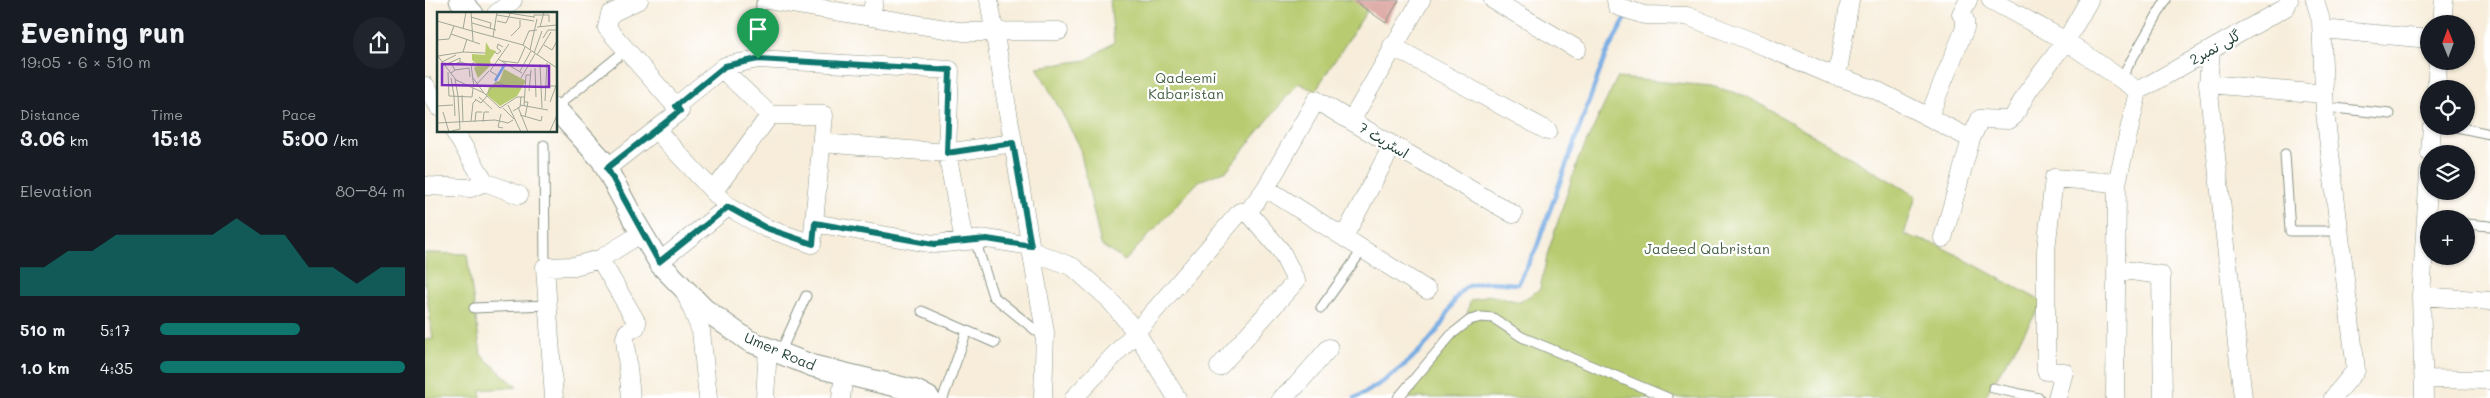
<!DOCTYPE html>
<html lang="en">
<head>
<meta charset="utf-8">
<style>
	:root { --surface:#171b24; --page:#20242c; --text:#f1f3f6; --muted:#9ea1a6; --accent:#0f766e }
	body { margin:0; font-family:Mali,"Playpen Sans Arabic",sans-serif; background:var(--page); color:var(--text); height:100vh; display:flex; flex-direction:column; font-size:19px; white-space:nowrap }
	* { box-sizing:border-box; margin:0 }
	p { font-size:16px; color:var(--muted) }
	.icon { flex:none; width:28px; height:28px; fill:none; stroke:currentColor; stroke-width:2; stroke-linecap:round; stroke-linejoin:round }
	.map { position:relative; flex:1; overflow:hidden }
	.details { display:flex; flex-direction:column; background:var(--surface); width:425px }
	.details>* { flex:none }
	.needle { width:32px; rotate:359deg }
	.tools { position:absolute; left:1995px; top:15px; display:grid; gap:10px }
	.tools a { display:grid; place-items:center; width:55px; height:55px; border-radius:50%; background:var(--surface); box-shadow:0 1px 4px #0004; font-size:25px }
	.pin { position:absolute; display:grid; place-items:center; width:42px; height:42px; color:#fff; margin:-51px -21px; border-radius:50% 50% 50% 0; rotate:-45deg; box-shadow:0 0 5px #0007 }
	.pin .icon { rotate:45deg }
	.round { display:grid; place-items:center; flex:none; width:52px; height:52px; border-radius:26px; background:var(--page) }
	.overview { display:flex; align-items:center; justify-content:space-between; height:85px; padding:0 20px }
	h1 { font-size:28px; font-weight:700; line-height:38px }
	.stats { display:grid; grid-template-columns:repeat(3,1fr); gap:8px; height:85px; padding:5px 20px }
	.stats div { display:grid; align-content:center }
	.stats b { font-size:21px; font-weight:700 }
	.stats small { font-size:14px; font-weight:400 }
	.stats p { font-size:14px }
	.chart { height:140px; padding:10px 20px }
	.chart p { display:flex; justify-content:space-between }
	.chart svg { width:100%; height:90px; margin-top:5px; fill:var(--accent); opacity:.7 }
	ul { padding:0 20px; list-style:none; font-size:16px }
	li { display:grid; grid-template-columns:80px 60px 1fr; align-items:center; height:38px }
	li i { height:12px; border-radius:6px; background:var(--accent) }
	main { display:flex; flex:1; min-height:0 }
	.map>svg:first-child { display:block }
	.green { fill:#b8cb6f; stroke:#6c8452 }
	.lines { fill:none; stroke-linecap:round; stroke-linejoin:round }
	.stream { stroke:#75abe3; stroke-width:4.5 }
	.building { fill:#d4928d }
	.service-casing { stroke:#8b9587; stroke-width:11 }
	.minor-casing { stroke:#8b9587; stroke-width:19 }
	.tertiary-casing { stroke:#8b9587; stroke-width:23 }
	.service { stroke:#fff; stroke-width:9 }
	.minor { stroke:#fff; stroke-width:18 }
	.tertiary { stroke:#fff; stroke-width:21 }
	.route-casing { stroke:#fff; stroke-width:10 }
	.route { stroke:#0f766e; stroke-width:6 }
	.labels { text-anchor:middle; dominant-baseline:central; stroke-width:4.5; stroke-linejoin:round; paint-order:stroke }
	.street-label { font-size:14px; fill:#1f3d34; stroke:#fff }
	.park-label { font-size:14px; fill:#456043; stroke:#fff }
	.inset-river { fill:none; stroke:#75abe3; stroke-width:2.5 }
	.inset-road { fill:none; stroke:#a1a798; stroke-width:1 }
	.view { fill:#7b2cbf; fill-opacity:0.15; stroke:#7b2cbf; stroke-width:2.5 }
	.inset-edge { fill:none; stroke:#1f3d34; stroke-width:2.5 }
</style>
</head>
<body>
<main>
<section class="details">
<div class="overview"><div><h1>Evening run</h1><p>19:05 · 6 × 510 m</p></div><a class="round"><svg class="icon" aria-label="share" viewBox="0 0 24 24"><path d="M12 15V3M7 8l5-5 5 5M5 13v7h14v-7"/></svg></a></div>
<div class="stats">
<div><p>Distance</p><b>3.06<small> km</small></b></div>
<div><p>Time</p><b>15:18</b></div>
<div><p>Pace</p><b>5:00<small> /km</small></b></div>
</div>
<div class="chart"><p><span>Elevation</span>80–84 m</p>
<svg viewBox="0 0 160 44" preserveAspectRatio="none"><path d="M0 44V30L10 30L20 22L30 22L40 14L50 14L60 14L70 14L80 14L90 6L100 14L110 14L120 30L130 30L140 38L150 30L160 30V44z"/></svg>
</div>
<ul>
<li><b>510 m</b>5:17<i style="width:57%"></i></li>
<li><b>1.0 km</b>4:35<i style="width:100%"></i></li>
</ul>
</section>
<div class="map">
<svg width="2065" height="398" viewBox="0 0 2065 398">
	<rect width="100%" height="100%" fill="#fff"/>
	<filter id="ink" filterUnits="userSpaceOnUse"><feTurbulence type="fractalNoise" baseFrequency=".02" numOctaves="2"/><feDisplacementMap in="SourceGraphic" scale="10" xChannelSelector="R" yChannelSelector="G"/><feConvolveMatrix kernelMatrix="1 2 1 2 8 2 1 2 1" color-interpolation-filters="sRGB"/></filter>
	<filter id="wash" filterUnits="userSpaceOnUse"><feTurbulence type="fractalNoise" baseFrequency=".0096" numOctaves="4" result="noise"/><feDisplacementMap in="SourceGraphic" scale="20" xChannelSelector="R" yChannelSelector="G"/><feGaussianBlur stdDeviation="1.12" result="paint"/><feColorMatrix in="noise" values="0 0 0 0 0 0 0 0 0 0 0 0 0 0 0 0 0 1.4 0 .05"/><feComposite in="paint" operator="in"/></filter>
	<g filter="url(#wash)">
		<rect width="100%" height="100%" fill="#f7edda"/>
		<!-- green -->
		<path class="green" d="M685,0H929L942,11L890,91L873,83L802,170L774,181L700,261L676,245L654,145L612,67L662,60L689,42Z
			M1192,78L1286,86L1321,96L1491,196L1479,235L1513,245L1618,302L1559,398H971L1040,326L1045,301L1063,295L1095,302L1115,289L1123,252L1153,160Z
			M0,253L42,254L56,355L92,387L56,390V398H0V340L8,339L0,284Z"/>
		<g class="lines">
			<!-- stream -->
			<path class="stream" d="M930,398C962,382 990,359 1013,330C1020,320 1031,293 1040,288C1057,279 1074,283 1093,284L1111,249L1181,54L1203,14"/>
		</g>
		<g id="blocks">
			<!-- building -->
			<path class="building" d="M928,0H974L961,23Z"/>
		</g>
	</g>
	<g filter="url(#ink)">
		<use href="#blocks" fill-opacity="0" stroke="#8b9587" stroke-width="1"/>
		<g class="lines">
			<defs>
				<path id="service" d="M333,59L336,3L343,1
					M1696,78L1741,0
					M131,107L201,50
					M1900,107L1965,114
					M2027,126L2065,134
					M119,145L120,267
					M1860,154L1865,231H1914
					M2041,224L2065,226
					M550,240L568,296L619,337
					M49,308L123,305
					M896,308L938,249
					M497,311L570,343
					M355,353L381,296
					M1568,388L1614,398
					M518,398L542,331
					M973,398L1027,334L1045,320L1056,317L1068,318L1097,337L1243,398"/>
				<path id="minor" d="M343,0L539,32L634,31
					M564,0L620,332L618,398
					M996,0L926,121L1088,214
					M1068,0L1152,49
					M1191,0L1192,6L1219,15L1262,16L1341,47L1402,73L1449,89L1546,139
					M1566,0L1641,41L1713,91
					M1890,0L1896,21L1900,112L1931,370L1908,398
					M71,14L88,0
					M446,17L449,0
					M2017,24L2019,0
					M1897,29L2004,39
					M967,46L1123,131
					M1786,50L1783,84L1818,398
					M1412,77L1425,0
					M1783,84L1899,94
					M1,86L14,107
					M2011,89L2013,61
					M1713,91L1861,7L1864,0
					M251,106L300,66L333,59L525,70L522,153L539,241
					M1504,116L1540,28V20L1536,14L1543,0
					M231,130L303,207L341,228L387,244L399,115H345L297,69
					M29,131L60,182L94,195
					M397,143L522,153L588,143
					M2005,154L2007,126
					M182,168L255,111L182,28L185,14L214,0
					M0,186L46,188L60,182
					M841,188L1002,290
					M289,191L345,115
					M389,223L509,244L562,239L606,246
					M919,237L967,146
					M1518,238L1546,139L1555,119L1584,120L1589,116L1603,91L1641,41L1664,0
					M607,251L648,267L683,298L711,332L752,398
					M175,259L212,323L211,327L202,332L200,338L206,398
					M234,262L303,207
					M1691,269L1736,275L1738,398
					M260,292L276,331L283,398
					M1996,296L2065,301
					M794,367L871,281L856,251L823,212
					M1999,379L2065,380
					M129,398L120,267L149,266L175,259L217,233
					M340,398L343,348
					M416,398L419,374
					M649,398L711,332L815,212H823L841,188L891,100L926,121
					M856,398L871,386L904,348
					M1632,398L1639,372L1621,371V250L1629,178L1692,183
					M1690,398L1692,183L1713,91
					M1999,398L1996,296L2004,172"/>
				<path id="tertiary" d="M35,0L48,14
					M131,109L177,160L210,222L236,265L279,309L324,341L388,366L491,391L504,398"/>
			</defs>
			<!-- service casing -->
			<use href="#service" class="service-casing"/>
			<!-- minor casing -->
			<use href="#minor" class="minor-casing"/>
			<!-- tertiary casing -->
			<use href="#tertiary" class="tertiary-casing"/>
			<!-- service -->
			<use href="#service" class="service"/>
			<!-- minor -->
			<use href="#minor" class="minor"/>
			<!-- tertiary -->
			<use href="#tertiary" class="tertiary"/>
		</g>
	</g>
	<g class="lines" filter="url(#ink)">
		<defs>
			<path id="route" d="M333,59L525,70L522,153L588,143L606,246L562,239L509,244L390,223L388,244L341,228L303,207L234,262L182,168L255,111L251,106L300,66Z"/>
		</defs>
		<!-- route casing -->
		<use href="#route" class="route-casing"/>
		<!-- route -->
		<use href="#route" class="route"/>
	</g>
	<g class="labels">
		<!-- street labels -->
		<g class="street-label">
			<text transform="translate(1790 47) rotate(-29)">گلی نمبر2</text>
			<text transform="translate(959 140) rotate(31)">اسٹریٹ 7</text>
			<text transform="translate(355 351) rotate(23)">Umer Road</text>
		</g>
		<!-- park labels -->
		<g class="park-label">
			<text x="761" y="77">Qadeemi<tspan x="761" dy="16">Kabaristan</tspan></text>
			<text x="1282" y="248">Jadeed Qabristan</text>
		</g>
	</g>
	<!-- overview -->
	<g transform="translate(12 12)">
		<rect width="120" height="120" fill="#f7edda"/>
		<path d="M49,30L53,37L59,39L53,48L54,53L41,66L37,56L41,53L35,48V42L48,43ZM67,57L89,69L80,84L63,94L50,83L52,75L63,68Z" fill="#b8cb6f"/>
		<path class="inset-river" d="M58,69L68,52"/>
		<path class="inset-road" d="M34,0L36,29M65,0L97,5M60,3L97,9M34,5L54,11L53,16M97,6V3H112V10M0,9L35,19M60,9L69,11L74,0M35,11L59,18M100,15L120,13M103,15L107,0M26,17L29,0M35,19L86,33L120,56M14,22L43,32M74,24L83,15V8M56,25L60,0M106,26L111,18H120M30,27L26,40L48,41M0,28L12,27L17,14M86,33L92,19L100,18M107,33L115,38L120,29M93,38L100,7M58,40L60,42L64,39L60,36L61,32L66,35M97,41L105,19M0,43L19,68L47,81L63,96L80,85H87M100,43L114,20M1,44L26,40M61,47L85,61M65,49L81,51L88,35M5,50L19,43M23,50L38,54M103,52L105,96M8,53L23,46M98,56L99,85M18,58L32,56L33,65M83,59L94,39M11,60L12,84L35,85L36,76M14,61L18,58L15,53L23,50V46M61,64L53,59L72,32M14,66L17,84M36,66L47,81M84,66L98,42M18,67L21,84M108,74H119L113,90M37,75L34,53L37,50M37,75L52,59M92,79L94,58M25,83L26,109M49,83L59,70L70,74M17,84L18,104M42,85L55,97M38,87L44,91L50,84M108,89L110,51M87,90H91L88,105M71,93L84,120M83,93L111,98M0,94L16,93M87,94L89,63H93M81,95L91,120M66,96L77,107M76,99L83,95L84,85M6,100L12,120M64,102L61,115L66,116M83,103L104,109L105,104M34,109L36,91L39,88M38,110L39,100H45M46,110L47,100H52M0,111L58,108L71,111L76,108M15,119L23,117L21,84M113,119L120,103"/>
		<path class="view" d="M5,52L112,54V75L5,73Z"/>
		<rect width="120" height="120" class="inset-edge"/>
	</g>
</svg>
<div class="tools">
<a><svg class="needle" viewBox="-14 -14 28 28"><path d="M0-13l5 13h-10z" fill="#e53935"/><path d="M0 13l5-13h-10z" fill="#9ea1a6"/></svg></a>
<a><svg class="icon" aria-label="locate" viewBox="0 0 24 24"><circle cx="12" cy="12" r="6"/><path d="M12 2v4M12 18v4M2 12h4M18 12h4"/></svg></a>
<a><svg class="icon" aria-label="layers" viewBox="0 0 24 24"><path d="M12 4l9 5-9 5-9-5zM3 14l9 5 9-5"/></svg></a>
<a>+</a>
</div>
<div class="pin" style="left:333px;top:59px;background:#1e9e55"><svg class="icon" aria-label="arrive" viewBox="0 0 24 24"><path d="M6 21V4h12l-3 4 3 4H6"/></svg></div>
</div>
</main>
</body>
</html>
